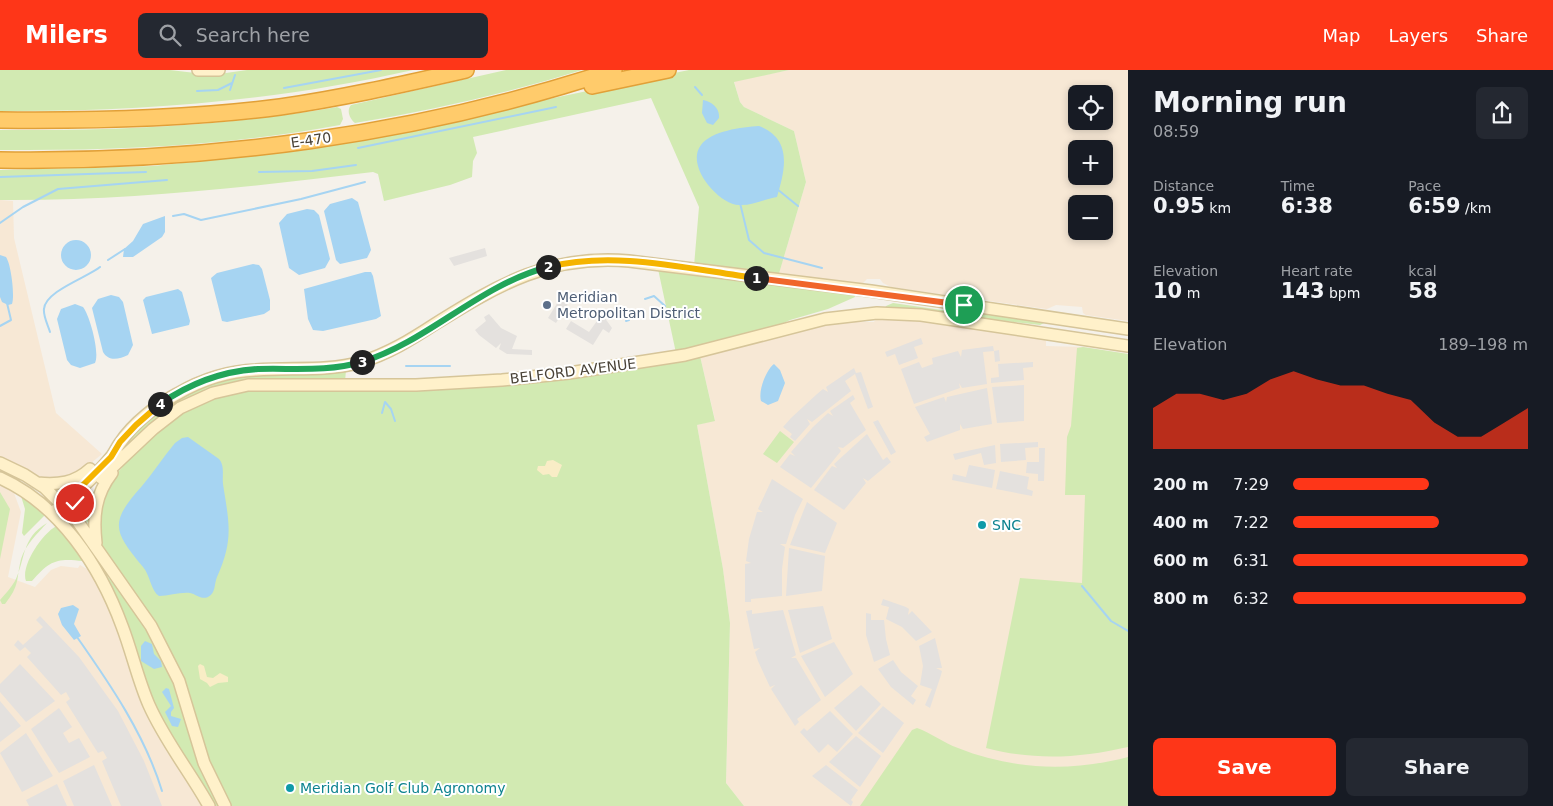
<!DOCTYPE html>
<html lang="en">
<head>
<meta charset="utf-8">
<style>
	:root { --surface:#171b24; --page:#242831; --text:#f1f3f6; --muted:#9ea1a6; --accent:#fe3618 }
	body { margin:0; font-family:"DejaVu Sans",sans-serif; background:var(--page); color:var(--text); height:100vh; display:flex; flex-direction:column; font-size:19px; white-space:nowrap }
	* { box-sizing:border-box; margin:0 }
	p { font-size:16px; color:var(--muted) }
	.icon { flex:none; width:28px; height:28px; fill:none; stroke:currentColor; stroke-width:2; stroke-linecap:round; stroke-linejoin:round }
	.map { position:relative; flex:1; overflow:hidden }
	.side { display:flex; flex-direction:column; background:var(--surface); width:425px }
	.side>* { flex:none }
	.tools { position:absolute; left:1068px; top:15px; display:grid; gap:10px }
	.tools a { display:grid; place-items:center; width:45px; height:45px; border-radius:8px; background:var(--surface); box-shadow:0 2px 8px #0003; font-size:25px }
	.pin { position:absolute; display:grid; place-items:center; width:42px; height:42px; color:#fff; margin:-21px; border:2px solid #fff; border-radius:50%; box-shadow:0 1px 5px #0007 }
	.km { position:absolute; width:25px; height:25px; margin:-12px; border-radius:50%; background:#222; color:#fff; font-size:14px; line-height:25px; text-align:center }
	.round { display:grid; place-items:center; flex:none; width:52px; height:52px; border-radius:8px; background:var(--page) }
	.overview { display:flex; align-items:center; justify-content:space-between; height:85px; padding:0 25px }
	h1 { font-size:28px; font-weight:600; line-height:38px }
	.metrics { display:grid; grid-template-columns:repeat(3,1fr); gap:8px; height:85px; padding:5px 25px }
	.metrics div { display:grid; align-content:center }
	.metrics b { font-size:21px; font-weight:600 }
	.metrics small { font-size:14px; font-weight:400 }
	.metrics p { font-size:14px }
	.chart { height:140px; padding:10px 25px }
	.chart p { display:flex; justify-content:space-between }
	.chart svg { width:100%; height:90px; margin-top:5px; fill:var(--accent); opacity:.7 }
	.button { display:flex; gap:10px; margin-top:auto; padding:10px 25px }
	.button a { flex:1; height:58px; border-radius:8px; background:var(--accent); color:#fff; font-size:20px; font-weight:600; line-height:58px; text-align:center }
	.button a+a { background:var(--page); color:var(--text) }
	ul { padding:0 25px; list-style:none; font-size:16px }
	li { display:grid; grid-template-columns:80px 60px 1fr; align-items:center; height:38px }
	li i { height:12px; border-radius:6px; background:var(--accent) }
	header { display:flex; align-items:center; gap:30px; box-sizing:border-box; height:70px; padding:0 25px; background:var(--accent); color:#fff }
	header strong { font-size:24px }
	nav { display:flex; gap:28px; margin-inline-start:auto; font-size:18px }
	.search { width:350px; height:45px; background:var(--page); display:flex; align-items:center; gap:12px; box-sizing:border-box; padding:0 18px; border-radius:8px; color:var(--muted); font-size:19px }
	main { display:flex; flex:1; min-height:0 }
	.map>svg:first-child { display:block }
	.commercial { fill:#f7e8d5; fill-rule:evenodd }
	.green { fill:#d2eab2 }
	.sand { fill:#f9edc6 }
	.parking { fill:#e4e1de }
	.water { fill:#a6d4f2 }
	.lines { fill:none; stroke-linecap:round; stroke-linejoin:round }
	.stream { stroke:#a6d4f2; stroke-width:2 }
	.secondary-casing { stroke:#d6c599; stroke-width:14 }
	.highway-casing { stroke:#e1a038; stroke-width:18 }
	.secondary { stroke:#fff1ca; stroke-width:11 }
	.highway { stroke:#ffcb6b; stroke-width:15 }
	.split-1-casing { stroke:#fff; stroke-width:10 }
	.split-2-casing { stroke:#fff; stroke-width:10 }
	.split-3-casing { stroke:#fff; stroke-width:10 }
	.split-4-casing { stroke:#fff; stroke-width:10 }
	.split-5-casing { stroke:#fff; stroke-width:10 }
	.split-1 { stroke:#f0652b; stroke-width:6 }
	.split-2 { stroke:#f5b400; stroke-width:6 }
	.split-3 { stroke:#22a559; stroke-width:6 }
	.split-4 { stroke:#22a559; stroke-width:6 }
	.split-5 { stroke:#f5b400; stroke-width:6 }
	.service-dot { fill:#5c6f8a; stroke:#fff; stroke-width:2 }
	.culture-dot { fill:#0f9aa8; stroke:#fff; stroke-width:2 }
	.labels { text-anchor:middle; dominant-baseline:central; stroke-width:4; stroke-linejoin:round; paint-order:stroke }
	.street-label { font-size:14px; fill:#494237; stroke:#fff }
	.service-label { font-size:14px; fill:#4e5e75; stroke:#fff; text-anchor:start }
	.culture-label { font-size:14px; fill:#0d838f; stroke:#fff; text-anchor:start }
</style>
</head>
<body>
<header>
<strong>Milers</strong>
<div class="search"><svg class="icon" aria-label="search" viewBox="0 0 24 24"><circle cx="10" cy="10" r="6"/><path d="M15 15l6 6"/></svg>Search here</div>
<nav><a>Map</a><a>Layers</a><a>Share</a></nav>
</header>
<main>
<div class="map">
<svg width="1128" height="736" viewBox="0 0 1128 736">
	<rect width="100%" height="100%" fill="#f5f1ea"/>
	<!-- commercial -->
	<path class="commercial" d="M789,0H1128V251L1086,245L1083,243L1082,237L1056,235L1047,239L891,217L883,213L880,209H867L861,215L778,207L806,112L794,61L744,37L740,32L734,11ZM1076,24H1104V51H1076ZM1076,79H1104V106H1076ZM1076,134H1104V161H1076Z
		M0,130L13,131L14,168L56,343L102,384L74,407L41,409L0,389Z
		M877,248H909L1042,268L1046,271V276L1083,277L1128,284V736H744L726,713L730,553L723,499L697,355L715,350L700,286L812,256L857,249L860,252H874Z
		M0,413L14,423L21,442L8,507L35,517L51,500L61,496L78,498L80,495L92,502L204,736H0Z"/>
	<!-- green -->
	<path class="green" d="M0,0H170L212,5L247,0H413C277,31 140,42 0,41Z
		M506,0H582C508,23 432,40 355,53C350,49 346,41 351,35Z
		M689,0H789L734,12L740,32L744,37L794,61L806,112L778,207L694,196L699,137L651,28L473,67L477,83L473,91L472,107L450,115L384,131L378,104L373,102C249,117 125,131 0,130V100L153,96L306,80L415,61L539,31Z
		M337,37L341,39L343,49L340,55C228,76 114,81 0,80V60C113,61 226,56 337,37Z
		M658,199L854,224L855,227L828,239L790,250L774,258L676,283Z
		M893,233L956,242L971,241L1046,252L1040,255L885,238L886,236Z
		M1083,277L1128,284V677C1080,688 1035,691 986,678L1020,508L1082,513L1085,425H1065L1067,367L1071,356L1077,278Z
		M700,286L715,351L697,355L723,499L730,553L726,713L744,736H229L211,702L193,639L101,475L97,446L111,410L147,369L166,353L200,333L244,320H396Z
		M346,300L345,312L225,315L129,376L127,374C150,339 194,314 235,306C272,300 309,307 346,300Z
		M780,361L794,372L777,393L763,384Z
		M0,422L10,439L0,489Z
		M90,423L94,425L89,454L74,439Z
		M21,426L46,444L24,466L22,463L25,439Z
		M47,453C37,464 26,474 21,489C16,510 20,515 5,534H2L0,530C5,524 11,518 15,511C26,489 21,468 47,453Z
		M59,455L83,491C57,488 50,490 32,511H26C20,496 44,460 59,455Z
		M104,502L132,537L164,586L220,736H213L161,651L101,504Z
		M917,658C931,663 944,673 958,678C1013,700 1071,702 1128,687V736H860L912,660Z"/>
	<!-- sand -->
	<path class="sand" d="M553,390L562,395L557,407H552L549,404L543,405L537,400L538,396H545L547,391Z
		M200,594L204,596L207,607L213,608L220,603L228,607V612L218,613L210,617L207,613L200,609L198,596Z"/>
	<!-- parking -->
	<path class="parking" d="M485,178L487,186L454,196L449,188Z
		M564,222L572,227L556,253L548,248Z
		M489,244L501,258L517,266L512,279L532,280V285L507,284L499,279L501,273L496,278L479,265L475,260L486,251L484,247Z
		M602,244L612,258L609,263L603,259L593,275L566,259L571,251L589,262Z
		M921,268L923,274L914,277L918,288L899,295L895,284L887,287L885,282Z
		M993,276L994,281L999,280L1000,291L995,292L994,281L983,282L987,314L962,318L959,313L960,318L914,334L901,299L919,292L922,298L933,294L932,288L958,281L961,287L962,280Z
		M1033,292V297L1023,298L1024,310L991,313V308L999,307L998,294Z
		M854,298L856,303L861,302L873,337L868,339L855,304L845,311L851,321L812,352L807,349L810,354L795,371L790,367L792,364L783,357L791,348L817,324L823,319L828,322L826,317Z
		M1024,315V351L997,353L992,317Z
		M987,318L992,354L963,359L960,354V360L927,372L924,367L930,364L915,337L944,327L946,332L947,327Z
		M853,325L855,329L850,333L866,360L843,378L838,377L841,381L811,418L780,397L790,384L795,386L791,382L813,357L828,343L833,346L830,341Z
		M878,350L896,382L891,385L873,352Z
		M867,364L883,390L887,387L891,392L868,411L863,408L866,413L844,440L814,420L832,396L837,398L834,394Z
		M1038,372V377L1025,378L1026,390L1001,392L1000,374Z
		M995,375L996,393L984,395L981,383L955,390L953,384Z
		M1039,378H1045L1044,411H1038V404L1026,403L1027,392H1039Z
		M969,395L995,400L992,418L952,410L953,404L966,407Z
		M1000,401L1029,407L1027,419L1033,421L1032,426L996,419Z
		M772,409L803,429L795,445L786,474H780L785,477L782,499V526L751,529V532H745V494L751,493L746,491L749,469L757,442H763L758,439Z
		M807,432L837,453L825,483L790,475Z
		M789,478L825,486L822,521L786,526Z
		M883,529L906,537L909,539L908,545L912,541L932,562L916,571L902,557L886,549L889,537L881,535Z
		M823,536L832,569L800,583L788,540Z
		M752,540V544L783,540L796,585L791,588H796L821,630L797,649L799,652L795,656L771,619L775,615L770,617L758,591L755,582L760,578L754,579L746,541Z
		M866,543L871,544V550H884L886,569L890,585L874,592L866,565Z
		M40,546L79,587L118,641L144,691L162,736H121L102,691L107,688L103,681L98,683L66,632L70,629L66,622L61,625L27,587L31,583L25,577L20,581L14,575L18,570L23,575L43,557L36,550Z
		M935,568L942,598H936L942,601L941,605L930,638L925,635L932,619L920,615L923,596L919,576Z
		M834,572L853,604L825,627L801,586Z
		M893,590L901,602L918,616L911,626L916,630L913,635L891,617L878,599Z
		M20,594L55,631L26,652L0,622V614Z
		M861,615L881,634L856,661L834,638Z
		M0,631L21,656L0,672Z
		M883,636L904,653L883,683L858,663Z
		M59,638L72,657L63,663L69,673L79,668L90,687L59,703L31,659Z
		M830,641L853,664L837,682L828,674L819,683L800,662L804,658L807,661Z
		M26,663L53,706L22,722L0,683Z
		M856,666L881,686L860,717L829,692Z
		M94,695L112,736H74L63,711Z
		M826,695L858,720L851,730L853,732L851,736L812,706Z
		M57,714L67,736H29L26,730Z"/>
	<!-- water -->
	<path class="water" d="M703,30C712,32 720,38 719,48L713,55L707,53L702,43Z
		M759,56C793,69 785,100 777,127C764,129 752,136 739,135C718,134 685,95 701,75C711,61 742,57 759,56Z
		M352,128L358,132L371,180L367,188L340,194L336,190L324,141L330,134Z
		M307,139L314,140L319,145L330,189L325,198L299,205L289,198L279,153L287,144Z
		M165,146V162L162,167L133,187H123L124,179L133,171L143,154Z
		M61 185a15 15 0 1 1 30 0a15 15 0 1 1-30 0Z
		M0,185L6,187C11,194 15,226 12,234L8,235L2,232L0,227Z
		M253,194L259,195L262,199L270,230V240L264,244L227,252L222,251L211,208L217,203Z
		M365,202H371L373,206L381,246L376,249L323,261L313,260L308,249L304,219Z
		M178,219L182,222L190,251L189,255L152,264L143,230L146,227Z
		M111,225L119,227L123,232L133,275L128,285C119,289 109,292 103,282L92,238L98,229Z
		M75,234L83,237C90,246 100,283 95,293L80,298L71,295L67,290L57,249L61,239Z
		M774,294L780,300L785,313L778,331L768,335L761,331C758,321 766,300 774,294Z
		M188,367L219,389C225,396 222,405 223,414C229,453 234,469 217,507C214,514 216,523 208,527C201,530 196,524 190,523C180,522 169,526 159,526C151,521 150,505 143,497C112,460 110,452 142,416C154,402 163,387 175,373L182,368Z
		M73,535L79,539L74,554L81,566L74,570L62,555L58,544L61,538Z
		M145,571L152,574L154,584L161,591L162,597L154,599L141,591V576Z
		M166,618L169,619L174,638L171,642V646L181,649L178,657L172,656L165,642L171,636L162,622Z"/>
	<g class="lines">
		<!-- stream -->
		<path class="stream" d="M695,17L702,25
			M284,18L381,0
			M230,20L235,5
			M197,21L218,20L232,13
			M358,78L556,37
			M259,102L312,101L356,95
			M0,107L146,102
			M777,119L798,136
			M740,133L749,170L764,183L822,198
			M173,146L184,144L201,150L301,129L365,112
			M0,153L23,137L58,119L167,110
			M108,190L125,179
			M645,229L654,226L665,236
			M616,243L621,242L629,250L626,251
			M0,256L11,250L7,233
			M50,262C48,255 43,246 44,239C45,221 88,207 100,197
			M406,296H450
			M382,343L385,332L391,339L395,351
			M1082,516L1111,551L1128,561
			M77,567C110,614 145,665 162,721"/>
		<defs>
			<path id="secondary" d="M198,0H219
				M0,393L25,405L45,418L76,449L151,556L179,611L204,693L225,736
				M0,408C60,435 100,496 122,556C132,582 138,610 149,635C165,671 190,702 209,736
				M101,408L153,359L180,338L213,323L248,315H416L502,310L569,303L685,285L825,249L877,243L921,245L1128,276
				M38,413C58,415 75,413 90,399
				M52,443C73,426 95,407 112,386C115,382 117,377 120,373C133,353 157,335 177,324C201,310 229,301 256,300C292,297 326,302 361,292C388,284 412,269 435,254C499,214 551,184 629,191L871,221L1128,259
				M96,473C93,446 95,425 112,403"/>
			<path id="highway" d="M592,16L668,0
				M0,50C93,51 188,49 280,37C343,28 404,14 466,0
				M0,90C206,93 418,65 614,0"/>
		</defs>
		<!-- secondary casing -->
		<use href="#secondary" class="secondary-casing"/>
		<!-- highway casing -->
		<use href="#highway" class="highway-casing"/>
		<!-- secondary -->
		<use href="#secondary" class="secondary"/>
		<!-- highway -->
		<use href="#highway" class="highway"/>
	</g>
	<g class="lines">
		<defs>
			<path id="split-1" d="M756,208L964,235"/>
			<path id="split-2" d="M548,197C615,180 688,199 756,208"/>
			<path id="split-3" d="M362,292C429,271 479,215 548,197"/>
			<path id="split-4" d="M160,334C189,314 223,301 258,299C294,298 327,302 362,292"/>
			<path id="split-5" d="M75,433L68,440L63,435L111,387L120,372L136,355L160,334"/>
		</defs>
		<!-- split-1 casing -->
		<use href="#split-1" class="split-1-casing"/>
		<!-- split-2 casing -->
		<use href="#split-2" class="split-2-casing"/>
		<!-- split-3 casing -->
		<use href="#split-3" class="split-3-casing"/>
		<!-- split-4 casing -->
		<use href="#split-4" class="split-4-casing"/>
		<!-- split-5 casing -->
		<use href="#split-5" class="split-5-casing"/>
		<!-- split-1 -->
		<use href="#split-1" class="split-1"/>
		<!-- split-2 -->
		<use href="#split-2" class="split-2"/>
		<!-- split-3 -->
		<use href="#split-3" class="split-3"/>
		<!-- split-4 -->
		<use href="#split-4" class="split-4"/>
		<!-- split-5 -->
		<use href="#split-5" class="split-5"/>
	</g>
	<!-- markers -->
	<circle class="service-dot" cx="547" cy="235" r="5"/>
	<g class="culture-dot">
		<circle cx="982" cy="455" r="5"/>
		<circle cx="290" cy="718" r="5"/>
	</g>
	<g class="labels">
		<!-- street labels -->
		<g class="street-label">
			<text transform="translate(311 70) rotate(-8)">E-470</text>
			<text transform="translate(573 301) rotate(-7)">BELFORD AVENUE</text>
		</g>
		<!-- service labels -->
		<g class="service-label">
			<text x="557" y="227">Meridian<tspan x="557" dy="16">Metropolitan District</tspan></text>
		</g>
		<!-- culture labels -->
		<g class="culture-label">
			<text x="992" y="455">SNC</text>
			<text x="300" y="718">Meridian Golf Club Agronomy</text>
		</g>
	</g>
</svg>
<div class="tools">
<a><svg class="icon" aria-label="locate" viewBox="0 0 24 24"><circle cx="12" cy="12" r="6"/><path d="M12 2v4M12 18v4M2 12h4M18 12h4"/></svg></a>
<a>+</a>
<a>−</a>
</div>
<div class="pin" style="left:964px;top:235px;background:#1e9e55"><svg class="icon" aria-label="arrive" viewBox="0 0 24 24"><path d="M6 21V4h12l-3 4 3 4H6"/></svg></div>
<div class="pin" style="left:75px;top:433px;background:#d93025"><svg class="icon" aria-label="check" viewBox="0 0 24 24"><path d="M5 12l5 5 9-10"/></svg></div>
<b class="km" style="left:756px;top:208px">1</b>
<b class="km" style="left:548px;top:197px">2</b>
<b class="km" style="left:362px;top:292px">3</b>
<b class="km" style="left:160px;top:334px">4</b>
</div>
<section class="side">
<div class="overview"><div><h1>Morning run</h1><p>08:59</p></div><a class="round"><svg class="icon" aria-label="share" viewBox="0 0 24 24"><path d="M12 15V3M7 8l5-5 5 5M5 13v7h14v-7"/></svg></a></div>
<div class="metrics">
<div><p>Distance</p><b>0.95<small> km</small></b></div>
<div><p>Time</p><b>6:38</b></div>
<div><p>Pace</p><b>6:59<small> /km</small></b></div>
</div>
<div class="metrics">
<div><p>Elevation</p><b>10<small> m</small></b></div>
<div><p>Heart rate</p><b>143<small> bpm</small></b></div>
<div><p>kcal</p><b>58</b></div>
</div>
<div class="chart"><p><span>Elevation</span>189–198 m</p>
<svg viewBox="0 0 160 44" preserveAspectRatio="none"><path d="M0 44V24L10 17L20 17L30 20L40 17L50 10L60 6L70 10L80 13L90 13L100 17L110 20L120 31L130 38L140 38L150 31L160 24V44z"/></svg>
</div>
<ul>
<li><b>200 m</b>7:29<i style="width:58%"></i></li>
<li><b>400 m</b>7:22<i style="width:62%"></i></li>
<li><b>600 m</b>6:31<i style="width:100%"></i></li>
<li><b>800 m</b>6:32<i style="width:99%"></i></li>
</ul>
<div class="button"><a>Save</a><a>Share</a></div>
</section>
</main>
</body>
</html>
